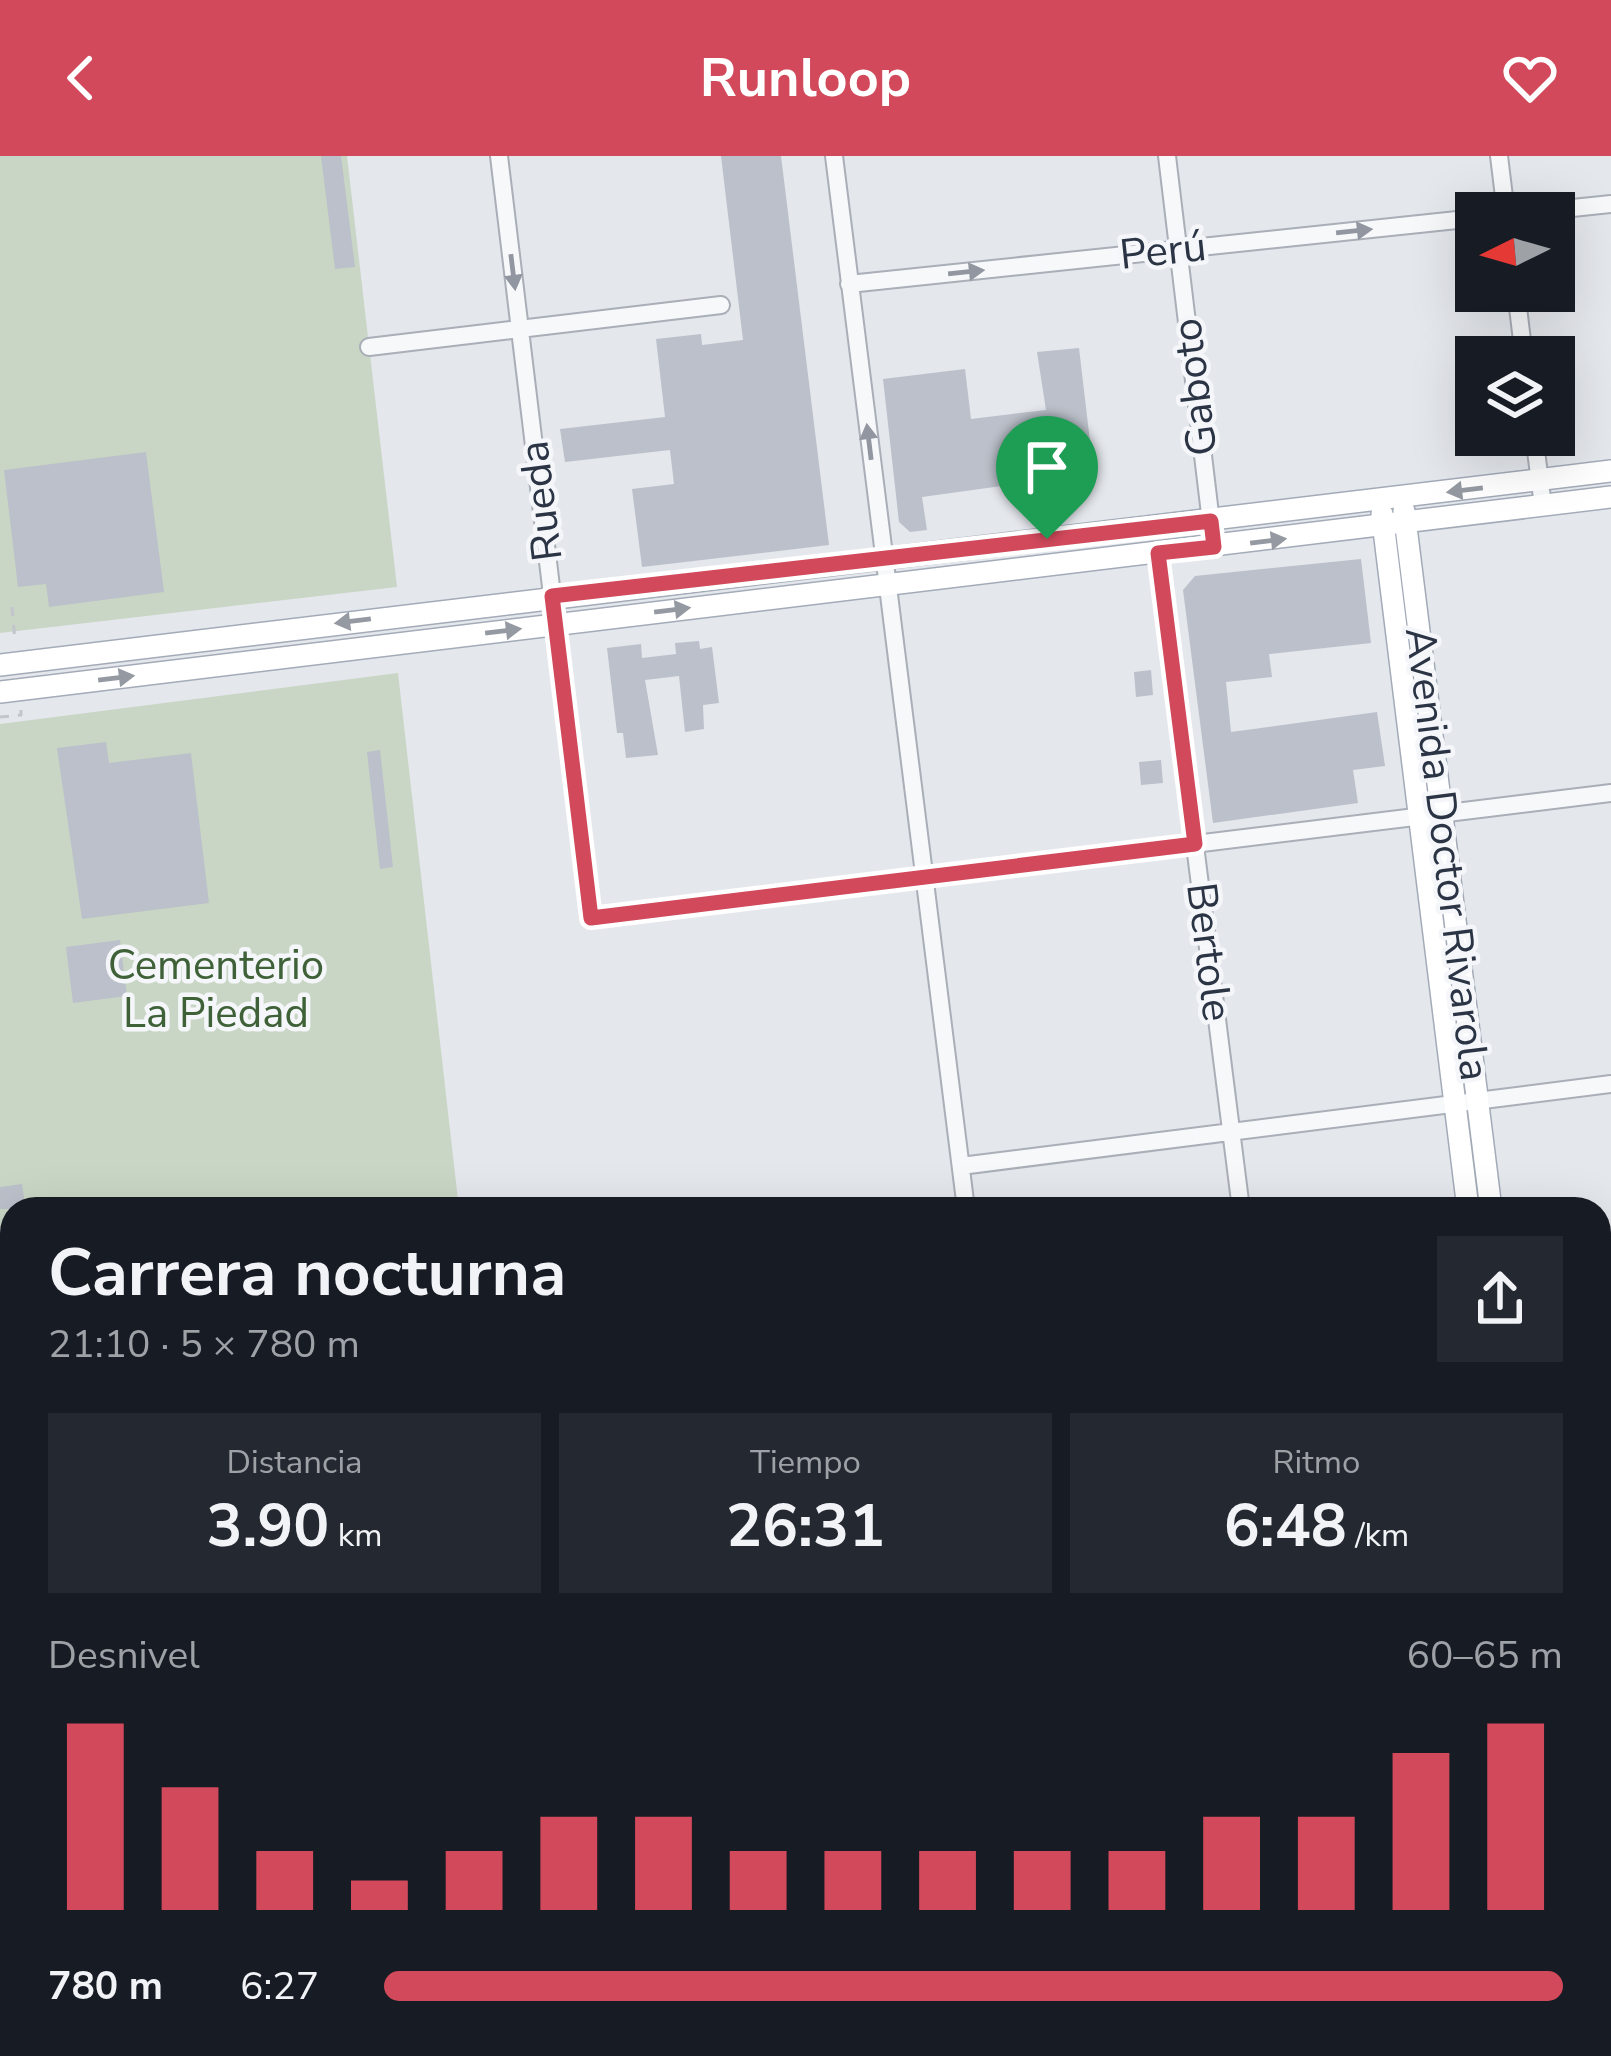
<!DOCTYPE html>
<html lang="es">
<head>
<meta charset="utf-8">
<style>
	:root { --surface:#171b24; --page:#242831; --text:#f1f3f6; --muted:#9ea1a6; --accent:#d1495b }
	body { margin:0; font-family:"Nunito Sans",sans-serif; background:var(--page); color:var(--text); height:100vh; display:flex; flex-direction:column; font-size:45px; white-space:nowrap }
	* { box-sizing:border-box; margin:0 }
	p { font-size:39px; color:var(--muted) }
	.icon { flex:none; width:66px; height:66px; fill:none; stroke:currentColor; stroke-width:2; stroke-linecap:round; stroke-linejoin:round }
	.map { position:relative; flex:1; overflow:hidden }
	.sheet { position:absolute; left:0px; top:1041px; width:1611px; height:861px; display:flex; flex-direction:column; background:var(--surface); border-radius:36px 36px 0 0; box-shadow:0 12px 48px #0002 }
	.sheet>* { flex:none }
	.needle { width:78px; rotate:265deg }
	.fabs { position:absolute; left:1455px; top:36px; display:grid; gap:24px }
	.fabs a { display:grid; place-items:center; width:120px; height:120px; border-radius:0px; background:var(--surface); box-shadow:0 12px 48px #0002; font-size:60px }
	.pin { position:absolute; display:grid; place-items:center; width:102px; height:102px; color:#fff; margin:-123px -51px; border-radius:50% 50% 50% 0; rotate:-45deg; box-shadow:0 0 12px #0007 }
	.pin .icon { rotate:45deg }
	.round { display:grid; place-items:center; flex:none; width:126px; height:126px; border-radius:0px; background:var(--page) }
	.summary { display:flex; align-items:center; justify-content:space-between; height:204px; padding:0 48px }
	h1 { font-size:66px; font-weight:700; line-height:90px }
	.figures { display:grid; grid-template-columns:repeat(3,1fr); gap:18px; height:204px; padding:12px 48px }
	.figures div { display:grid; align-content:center; border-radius:0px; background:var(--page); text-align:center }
	.figures b { font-size:60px; font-weight:700 }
	.figures small { font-size:33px; font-weight:400 }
	.figures p { font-size:33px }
	.chart { height:336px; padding:24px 48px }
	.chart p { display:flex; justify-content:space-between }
	.chart svg { width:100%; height:216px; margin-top:12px; stroke:var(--accent); stroke-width:6 }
	ul { padding:0 48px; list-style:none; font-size:39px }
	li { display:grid; grid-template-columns:192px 144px 1fr; align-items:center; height:90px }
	li i { height:30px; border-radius:15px; background:var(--accent) }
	header { display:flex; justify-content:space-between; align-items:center; height:156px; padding:0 48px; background:var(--accent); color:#fff; font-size:54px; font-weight:700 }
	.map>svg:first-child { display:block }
	.green { fill:#c9d6c5 }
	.building { fill:#bbc0ca }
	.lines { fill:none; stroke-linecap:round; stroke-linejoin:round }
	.minor-casing { stroke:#a9aeb7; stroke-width:20 }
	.major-casing { stroke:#a3abb8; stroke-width:24 }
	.path { stroke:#c2c5cb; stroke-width:3; stroke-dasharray:9 9; stroke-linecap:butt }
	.minor { stroke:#f7f8fa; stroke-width:16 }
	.major { stroke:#fff; stroke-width:21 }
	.oneway { fill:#9196a0 }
	.oneway2 { fill:#959aa2 }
	.route-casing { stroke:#fff; stroke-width:24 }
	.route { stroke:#d1495b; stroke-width:15 }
	.labels { text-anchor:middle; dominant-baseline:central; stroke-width:9; stroke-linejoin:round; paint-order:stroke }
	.street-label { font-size:42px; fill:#2b3445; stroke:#f4f6f9 }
	.park-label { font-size:42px; fill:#3f6138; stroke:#f4f6f9 }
</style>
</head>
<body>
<header><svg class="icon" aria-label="back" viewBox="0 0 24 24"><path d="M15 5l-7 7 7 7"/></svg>Runloop<svg class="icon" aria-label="heart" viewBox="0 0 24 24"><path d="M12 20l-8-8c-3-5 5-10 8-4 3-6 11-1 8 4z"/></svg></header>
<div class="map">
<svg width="1611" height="1900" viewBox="0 0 1611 1900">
	<rect width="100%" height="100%" fill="#e4e7ec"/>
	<!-- green -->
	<path class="green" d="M0,0H347L397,431L0,477Z
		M398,517L459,1053H12V1890H555L557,1900H0V568Z
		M567,1890H1067L1068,1900H569Z"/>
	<!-- building -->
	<path class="building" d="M321,0H341L355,111L335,113Z
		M721,0H781L829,389L642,411L632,333L674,328L670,294L565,306L560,273L665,261L656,183L701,178L702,189L743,184Z
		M1079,192L1095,328L1054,334L1053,323L922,341L927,374L910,376L899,366L883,223L965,213L971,263L1046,254L1037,196Z
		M146,296L164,436L49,451L46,428L18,431L4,314Z
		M1361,403L1371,487L1269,498L1272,521L1226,526L1231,576L1377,556L1385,610L1353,614L1358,647L1213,667L1183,434L1195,420Z
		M699,485L700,493L712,491L719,547L703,549L704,573L685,576L679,520L645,524L658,599L626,602L623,577H617L607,492L641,488L642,502L676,498L675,487Z
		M1151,514L1153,539L1136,541L1134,516Z
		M106,586L109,607L191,597L209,747L82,763L57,592Z
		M380,594L393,711L380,713L367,596Z
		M1161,604L1163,627L1141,629L1139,606Z
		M120,784L127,840L73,847L66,791Z
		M22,1028L25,1048L20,1053H0V1031Z"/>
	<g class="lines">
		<defs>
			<path id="minor" d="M499,0L591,762L1611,637
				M834,0L966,1053
				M1167,0L1214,391
				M1499,0L1506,57
				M1525,57L1611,48
				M849,128L1476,62
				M1516,135L1524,201
				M369,191L721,149
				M1534,279L1543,350
				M1158,397L1241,1053
				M961,1010L1611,928
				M1599,1226L1611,1224
				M1599,1524L1611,1522
				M1599,1818L1611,1817
				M1072,1890L1073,1900
				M1348,1890L1349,1900"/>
			<path id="major" d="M1404,355L1491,1053
				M1382,358L1468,1053
				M0,509L1611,315
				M0,536L1611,341
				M1571,1890L1572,1900
				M1595,1890L1596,1900"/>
		</defs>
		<!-- minor casing -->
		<use href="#minor" class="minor-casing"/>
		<!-- major casing -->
		<use href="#major" class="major-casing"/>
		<!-- path -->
		<path class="path" d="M12,451L15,485
			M0,561L21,559V554
			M579,1890L581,1900
			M716,1890L726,1900
			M760,1890L762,1900
			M962,1890L963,1900
			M696,1900L700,1890
			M801,1900L821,1890"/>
		<!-- minor -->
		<use href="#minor" class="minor"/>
		<!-- major -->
		<use href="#major" class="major"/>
	</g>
	<!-- one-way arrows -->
	<defs><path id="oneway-solid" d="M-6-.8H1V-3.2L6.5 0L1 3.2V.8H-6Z" transform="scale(3)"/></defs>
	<g class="oneway">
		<use href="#oneway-solid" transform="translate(1354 75) rotate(-6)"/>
		<use href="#oneway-solid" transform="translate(513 116) rotate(83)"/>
		<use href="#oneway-solid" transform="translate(966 116) rotate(-6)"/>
		<use href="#oneway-solid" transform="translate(869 286) rotate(-97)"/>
	</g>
	<g class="oneway2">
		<use href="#oneway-solid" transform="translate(1465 334) rotate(173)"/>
		<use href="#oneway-solid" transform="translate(1268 385) rotate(-7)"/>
		<use href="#oneway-solid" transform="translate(672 454) rotate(-7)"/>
		<use href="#oneway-solid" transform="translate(353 465) rotate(173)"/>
		<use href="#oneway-solid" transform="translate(503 475) rotate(-7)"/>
		<use href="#oneway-solid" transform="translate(116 522) rotate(-7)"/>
	</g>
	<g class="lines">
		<defs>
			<path id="route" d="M1211,365L1214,391L1158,397L1195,688L591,762L552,440Z"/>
		</defs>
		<!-- route casing -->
		<use href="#route" class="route-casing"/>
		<!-- route -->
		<use href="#route" class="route"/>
	</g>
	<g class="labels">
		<!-- street labels -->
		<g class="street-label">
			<text transform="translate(1163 95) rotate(-6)">Perú</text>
			<text transform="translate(1195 231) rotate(-97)">Gaboto</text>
			<text transform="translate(541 345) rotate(-97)">Rueda</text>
			<text transform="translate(1447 698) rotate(83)">Avenida Doctor Rivarola</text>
			<text transform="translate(1209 796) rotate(83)">Bertole</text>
		</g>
		<!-- park labels -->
		<g class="park-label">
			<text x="216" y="809">Cementerio<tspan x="216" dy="48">La Piedad</tspan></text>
		</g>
	</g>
</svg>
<div class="fabs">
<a><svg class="needle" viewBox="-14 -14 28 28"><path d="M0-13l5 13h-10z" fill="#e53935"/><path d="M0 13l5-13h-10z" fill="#9ea1a6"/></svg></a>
<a><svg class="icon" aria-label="layers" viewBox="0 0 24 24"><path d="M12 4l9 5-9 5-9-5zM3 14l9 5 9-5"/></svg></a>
</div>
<div class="pin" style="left:1047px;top:383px;background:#1e9e55"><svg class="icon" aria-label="arrive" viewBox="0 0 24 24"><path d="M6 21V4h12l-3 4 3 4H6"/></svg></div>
<section class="sheet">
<div class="summary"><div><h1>Carrera nocturna</h1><p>21:10 · 5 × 780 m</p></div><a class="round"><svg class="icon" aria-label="share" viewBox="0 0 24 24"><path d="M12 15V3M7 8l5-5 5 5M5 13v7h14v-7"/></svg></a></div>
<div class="figures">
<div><p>Distancia</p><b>3.90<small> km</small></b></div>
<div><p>Tiempo</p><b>26:31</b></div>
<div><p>Ritmo</p><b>6:48<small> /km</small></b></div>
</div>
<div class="chart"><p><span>Desnivel</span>60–65 m</p>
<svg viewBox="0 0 160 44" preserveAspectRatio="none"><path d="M5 44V6M15 44V19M25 44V32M35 44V38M45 44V32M55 44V25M65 44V25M75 44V32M85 44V32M95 44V32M105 44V32M115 44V32M125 44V25M135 44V25M145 44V12M155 44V6"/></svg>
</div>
<ul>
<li><b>780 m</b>6:27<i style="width:100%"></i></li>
</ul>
</section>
</div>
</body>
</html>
